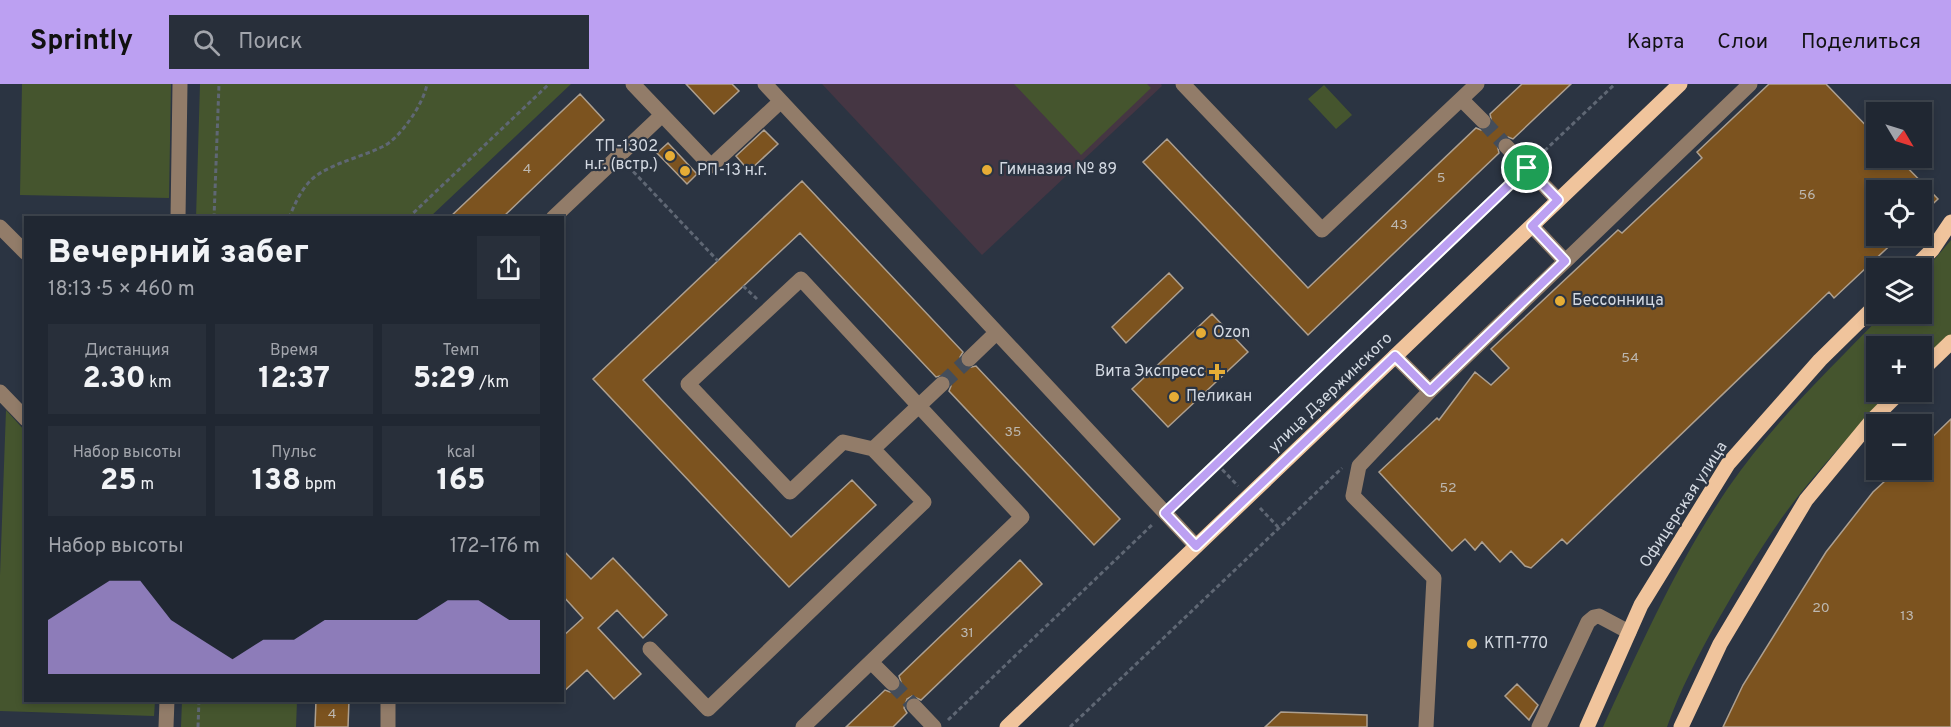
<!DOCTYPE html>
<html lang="ru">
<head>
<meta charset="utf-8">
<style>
	:root { --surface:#202732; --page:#282f3a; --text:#f1f3f6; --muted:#a2a5ac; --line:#3d444d; --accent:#bca0f2 }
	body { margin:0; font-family:Overpass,sans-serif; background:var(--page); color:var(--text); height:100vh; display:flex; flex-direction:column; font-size:22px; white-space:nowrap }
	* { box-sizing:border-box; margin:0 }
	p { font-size:20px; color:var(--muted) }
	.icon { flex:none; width:33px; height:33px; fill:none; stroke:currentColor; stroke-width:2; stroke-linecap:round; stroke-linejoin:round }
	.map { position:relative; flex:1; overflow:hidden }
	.drawer { position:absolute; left:24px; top:132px; width:540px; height:486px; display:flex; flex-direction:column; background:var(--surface); border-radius:0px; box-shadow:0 3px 9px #0003,0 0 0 2px var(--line) }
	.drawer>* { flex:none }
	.needle { width:39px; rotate:128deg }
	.buttons { position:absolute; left:1866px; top:18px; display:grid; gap:12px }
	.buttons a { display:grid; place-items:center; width:66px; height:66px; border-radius:0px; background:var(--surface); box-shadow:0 3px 9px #0003,0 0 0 2px var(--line); font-size:30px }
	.pin { position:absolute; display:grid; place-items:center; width:51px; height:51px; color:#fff; margin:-26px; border:3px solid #fff; border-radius:50%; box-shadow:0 2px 6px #0007 }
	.round { display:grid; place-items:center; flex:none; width:63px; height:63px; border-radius:0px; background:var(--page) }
	.headline { display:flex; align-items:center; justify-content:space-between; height:102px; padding:0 24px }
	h1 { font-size:33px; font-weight:800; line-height:45px }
	.metrics { display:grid; grid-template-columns:repeat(3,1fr); gap:9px; height:102px; padding:6px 24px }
	.metrics div { display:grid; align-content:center; border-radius:0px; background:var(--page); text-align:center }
	.metrics b { font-size:30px; font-weight:800 }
	.metrics small { font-size:16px; font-weight:400 }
	.metrics p { font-size:16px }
	.chart { height:168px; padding:12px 24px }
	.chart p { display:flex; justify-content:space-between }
	.chart svg { width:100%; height:108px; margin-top:6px; fill:var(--accent); opacity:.7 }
	header { display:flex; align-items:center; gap:36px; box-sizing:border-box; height:84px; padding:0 30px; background:var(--accent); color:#111 }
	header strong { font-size:28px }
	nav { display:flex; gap:33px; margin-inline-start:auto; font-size:21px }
	.search { width:420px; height:54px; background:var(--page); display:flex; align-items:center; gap:15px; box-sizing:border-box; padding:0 21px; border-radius:0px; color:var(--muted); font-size:22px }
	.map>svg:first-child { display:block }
	.education { fill:#453643 }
	.green { fill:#45552e }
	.building { fill:#7c531f; stroke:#aea090; stroke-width:1.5 }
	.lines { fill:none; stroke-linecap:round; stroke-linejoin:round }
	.minor-tunnel { stroke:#444d5a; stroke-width:15; stroke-dasharray:15 8; stroke-linecap:butt }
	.path { stroke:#5f6774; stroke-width:3; stroke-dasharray:4.5 3; stroke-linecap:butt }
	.minor { stroke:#927c69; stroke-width:15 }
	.major { stroke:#f0c49c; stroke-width:15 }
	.route-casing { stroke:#fff; stroke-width:12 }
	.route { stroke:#bca0f2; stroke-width:8 }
	.poi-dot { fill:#e6ad36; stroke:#2b3442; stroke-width:2 }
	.labels { text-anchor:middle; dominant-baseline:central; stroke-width:4.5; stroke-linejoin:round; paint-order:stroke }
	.number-label { font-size:14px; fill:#bdb8b1 }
	.poi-label { font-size:16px; fill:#d3d9e2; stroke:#2b3442; text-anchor:start }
	.street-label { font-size:16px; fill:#d3d9e2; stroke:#2b3442 }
</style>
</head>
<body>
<header>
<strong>Sprintly</strong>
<div class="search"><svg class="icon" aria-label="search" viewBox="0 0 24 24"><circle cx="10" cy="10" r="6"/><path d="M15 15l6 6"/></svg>Поиск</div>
<nav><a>Карта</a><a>Слои</a><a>Поделиться</a></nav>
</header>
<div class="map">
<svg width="1951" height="643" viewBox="0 0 1951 643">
	<rect width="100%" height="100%" fill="#2b3442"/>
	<!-- education -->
	<path class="education" d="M822,0H1161L1162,2L982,171Z"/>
	<!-- green -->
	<path class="green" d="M22,0H171L169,114L20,111Z
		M200,0H571L430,133L196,134Z
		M1014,0H1147L1151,4L1081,71Z
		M1324,1L1352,31L1336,45L1308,15Z
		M1951,156V251L1922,278V262H1876V308H1893C1853,348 1814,389 1781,435C1758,468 1738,501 1718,536C1699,570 1680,606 1667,643H1603C1641,561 1677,479 1728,404C1772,340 1829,286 1883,230H1922V190Z
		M6,326L25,347L26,616L155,617L154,632L0,627V492Z
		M182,617H297L296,643H181Z"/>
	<!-- building -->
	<path class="building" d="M686,0H732L739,7L714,30Z
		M1522,0H1571L1513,55L1508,53L1500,55L1497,60L1499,69L1308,251L1143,78L1167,55L1308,204L1476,44L1481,46L1489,44L1492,39L1490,30Z
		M1769,0H1826L1876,52V74H1898L1938,115L1922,130V106H1876V152H1900L1834,214L1829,208L1567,460L1562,455L1531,484L1525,482L1511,467L1500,478L1482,458L1475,466L1465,455L1452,467L1379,388L1437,334L1439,336L1475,288L1491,301L1509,284L1491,265L1618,146L1622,149L1702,74L1697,68Z
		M580,10L604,36L502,134H449Z
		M764,46L778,60L749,87L736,72Z
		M668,59L697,90L687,100L657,69Z
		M802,97L963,268L960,273L962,281L967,284L976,282L1120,435L1094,461L949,307L951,302L949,294L944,291L936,293L800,149L643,296L791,453L852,396L876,421L789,503L593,295Z
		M1169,189L1183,204L1126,259L1112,243Z
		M1212,230L1248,268L1168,343L1132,305Z
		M1951,335V643H1723L1743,601L1826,468L1873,408L1897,386H1922V363Z
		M562,465L591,495L613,474L667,531L643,554L617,526L598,544L641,590L614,615L587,586L562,609V553L583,534L562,511Z
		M1020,476L1042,500L921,616L912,612L907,615L904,624L907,629L893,643H846L885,606L890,608L898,606L902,601L899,592Z
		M1517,600L1538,621L1529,636L1505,612Z
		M316,616H349L348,643H315Z
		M1281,628L1367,631V643H1265Z"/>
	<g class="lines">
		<!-- minor-tunnel -->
		<path class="minor-tunnel" d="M1483,37L1506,62
			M942,300L969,275
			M892,599L914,622"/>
		<!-- path -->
		<path class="path" d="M1539,72L1615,0
			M628,82L718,177
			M214,134L219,0
			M289,134C295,119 303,101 317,91C337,78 361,73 382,63C400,55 424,19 427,0
			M408,134L549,0
			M743,202L757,215
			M1217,380L1238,402
			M1176,418L1517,93
			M1260,424L1278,443
			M948,636L1154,439
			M198,643L199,616
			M1070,643L1342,384"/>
		<!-- minor -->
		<path class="minor" d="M633,0L711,82L781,17
			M765,0L1196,462
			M1183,0L1322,146L1477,0
			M1461,15L1483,37
			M1506,62L1558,116
			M178,134L180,0
			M553,134L662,31
			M1532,142L1565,177
			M0,143L26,169
			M1395,272L1430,307
			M969,275L996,249
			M0,308L26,335
			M873,365L942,300
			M650,565L708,625L924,418L873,365L843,358L790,408L688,300L801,195L1022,433L803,643
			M871,578L892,599
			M914,622L934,643
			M166,643L167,616
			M388,643V616
			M1426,643L1434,494L1353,412L1359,382L1430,307L1750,0
			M1539,643L1588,538L1594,533L1599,532L1629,548"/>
		<!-- major -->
		<path class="major" d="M1914,184L1932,166L1951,138
			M1922,286L1951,258
			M1007,643L1680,0
			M1587,643L1641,521L1728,380L1820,276L1876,221
			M1681,643L1720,560L1806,416L1873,335L1900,308"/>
	</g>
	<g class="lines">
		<defs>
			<path id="route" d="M1527,84L1558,116L1532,142L1565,177L1430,307L1395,272L1196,462L1165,429Z"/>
		</defs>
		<!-- route casing -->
		<use href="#route" class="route-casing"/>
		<!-- route -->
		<use href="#route" class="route"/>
	</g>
	<!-- markers -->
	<g class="poi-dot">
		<circle cx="670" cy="72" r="6"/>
		<circle cx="987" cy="86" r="6"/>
		<circle cx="685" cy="87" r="6"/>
		<circle cx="1560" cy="217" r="6"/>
		<circle cx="1201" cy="249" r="6"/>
		<path d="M1214 279h6v6h6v6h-6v6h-6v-6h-6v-6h6z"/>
		<circle cx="1174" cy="313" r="6"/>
		<circle cx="1472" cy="560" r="6"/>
	</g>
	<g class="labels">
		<!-- number labels -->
		<g class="number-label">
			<text x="527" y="85">4</text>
			<text x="1441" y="94">5</text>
			<text x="1807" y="111">56</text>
			<text x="1399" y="141">43</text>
			<text x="1630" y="274">54</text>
			<text x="1013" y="348">35</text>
			<text x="1448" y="404">52</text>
			<text x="1821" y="524">20</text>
			<text x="1907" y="532">13</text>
			<text x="967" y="549">31</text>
			<text x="332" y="630">4</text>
		</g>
		<!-- poi labels -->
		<g class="poi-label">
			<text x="658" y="63" text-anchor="end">ТП-1302<tspan x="658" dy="18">н.г. (встр.)</tspan></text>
			<text x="999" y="86">Гимназия № 89</text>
			<text x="697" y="87">РП-13 н.г.</text>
			<text x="1572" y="217">Бессонница</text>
			<text x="1213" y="249">Ozon</text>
			<text x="1205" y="288" text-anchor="end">Вита Экспресс</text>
			<text x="1186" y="313">Пеликан</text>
			<text x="1484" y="560">КТП-770</text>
		</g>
		<!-- street labels -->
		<g class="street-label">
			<text transform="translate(1331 309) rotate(-44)">улица Дзержинского</text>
			<text transform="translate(1684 421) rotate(-57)">Офицерская улица</text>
		</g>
	</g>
</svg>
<div class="buttons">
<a><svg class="needle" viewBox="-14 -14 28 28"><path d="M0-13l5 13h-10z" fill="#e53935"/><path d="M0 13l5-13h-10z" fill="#a2a5ac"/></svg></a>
<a><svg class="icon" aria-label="locate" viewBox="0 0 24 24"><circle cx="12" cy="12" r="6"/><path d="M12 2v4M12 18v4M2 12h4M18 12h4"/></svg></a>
<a><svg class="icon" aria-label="layers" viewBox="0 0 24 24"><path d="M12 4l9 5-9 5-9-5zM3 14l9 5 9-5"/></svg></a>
<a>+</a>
<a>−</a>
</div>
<div class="pin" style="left:1527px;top:84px;background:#1e9e55"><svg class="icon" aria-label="arrive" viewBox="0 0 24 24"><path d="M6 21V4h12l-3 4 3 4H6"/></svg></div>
<section class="drawer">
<div class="headline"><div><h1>Вечерний забег</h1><p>18:13 · 5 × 460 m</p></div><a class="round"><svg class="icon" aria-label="share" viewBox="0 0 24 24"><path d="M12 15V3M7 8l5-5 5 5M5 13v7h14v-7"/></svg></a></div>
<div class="metrics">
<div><p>Дистанция</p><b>2.30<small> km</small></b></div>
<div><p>Время</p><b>12:37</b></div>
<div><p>Темп</p><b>5:29<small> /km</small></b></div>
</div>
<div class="metrics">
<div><p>Набор высоты</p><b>25<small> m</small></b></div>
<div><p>Пульс</p><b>138<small> bpm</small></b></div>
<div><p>kcal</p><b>165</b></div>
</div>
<div class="chart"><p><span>Набор высоты</span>172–176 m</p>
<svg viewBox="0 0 160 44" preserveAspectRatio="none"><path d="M0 44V22L10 14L20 6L30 6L40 22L50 30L60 38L70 30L80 30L90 22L100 22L110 22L120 22L130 14L140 14L150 22L160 22V44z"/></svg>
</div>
</section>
</div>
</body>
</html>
